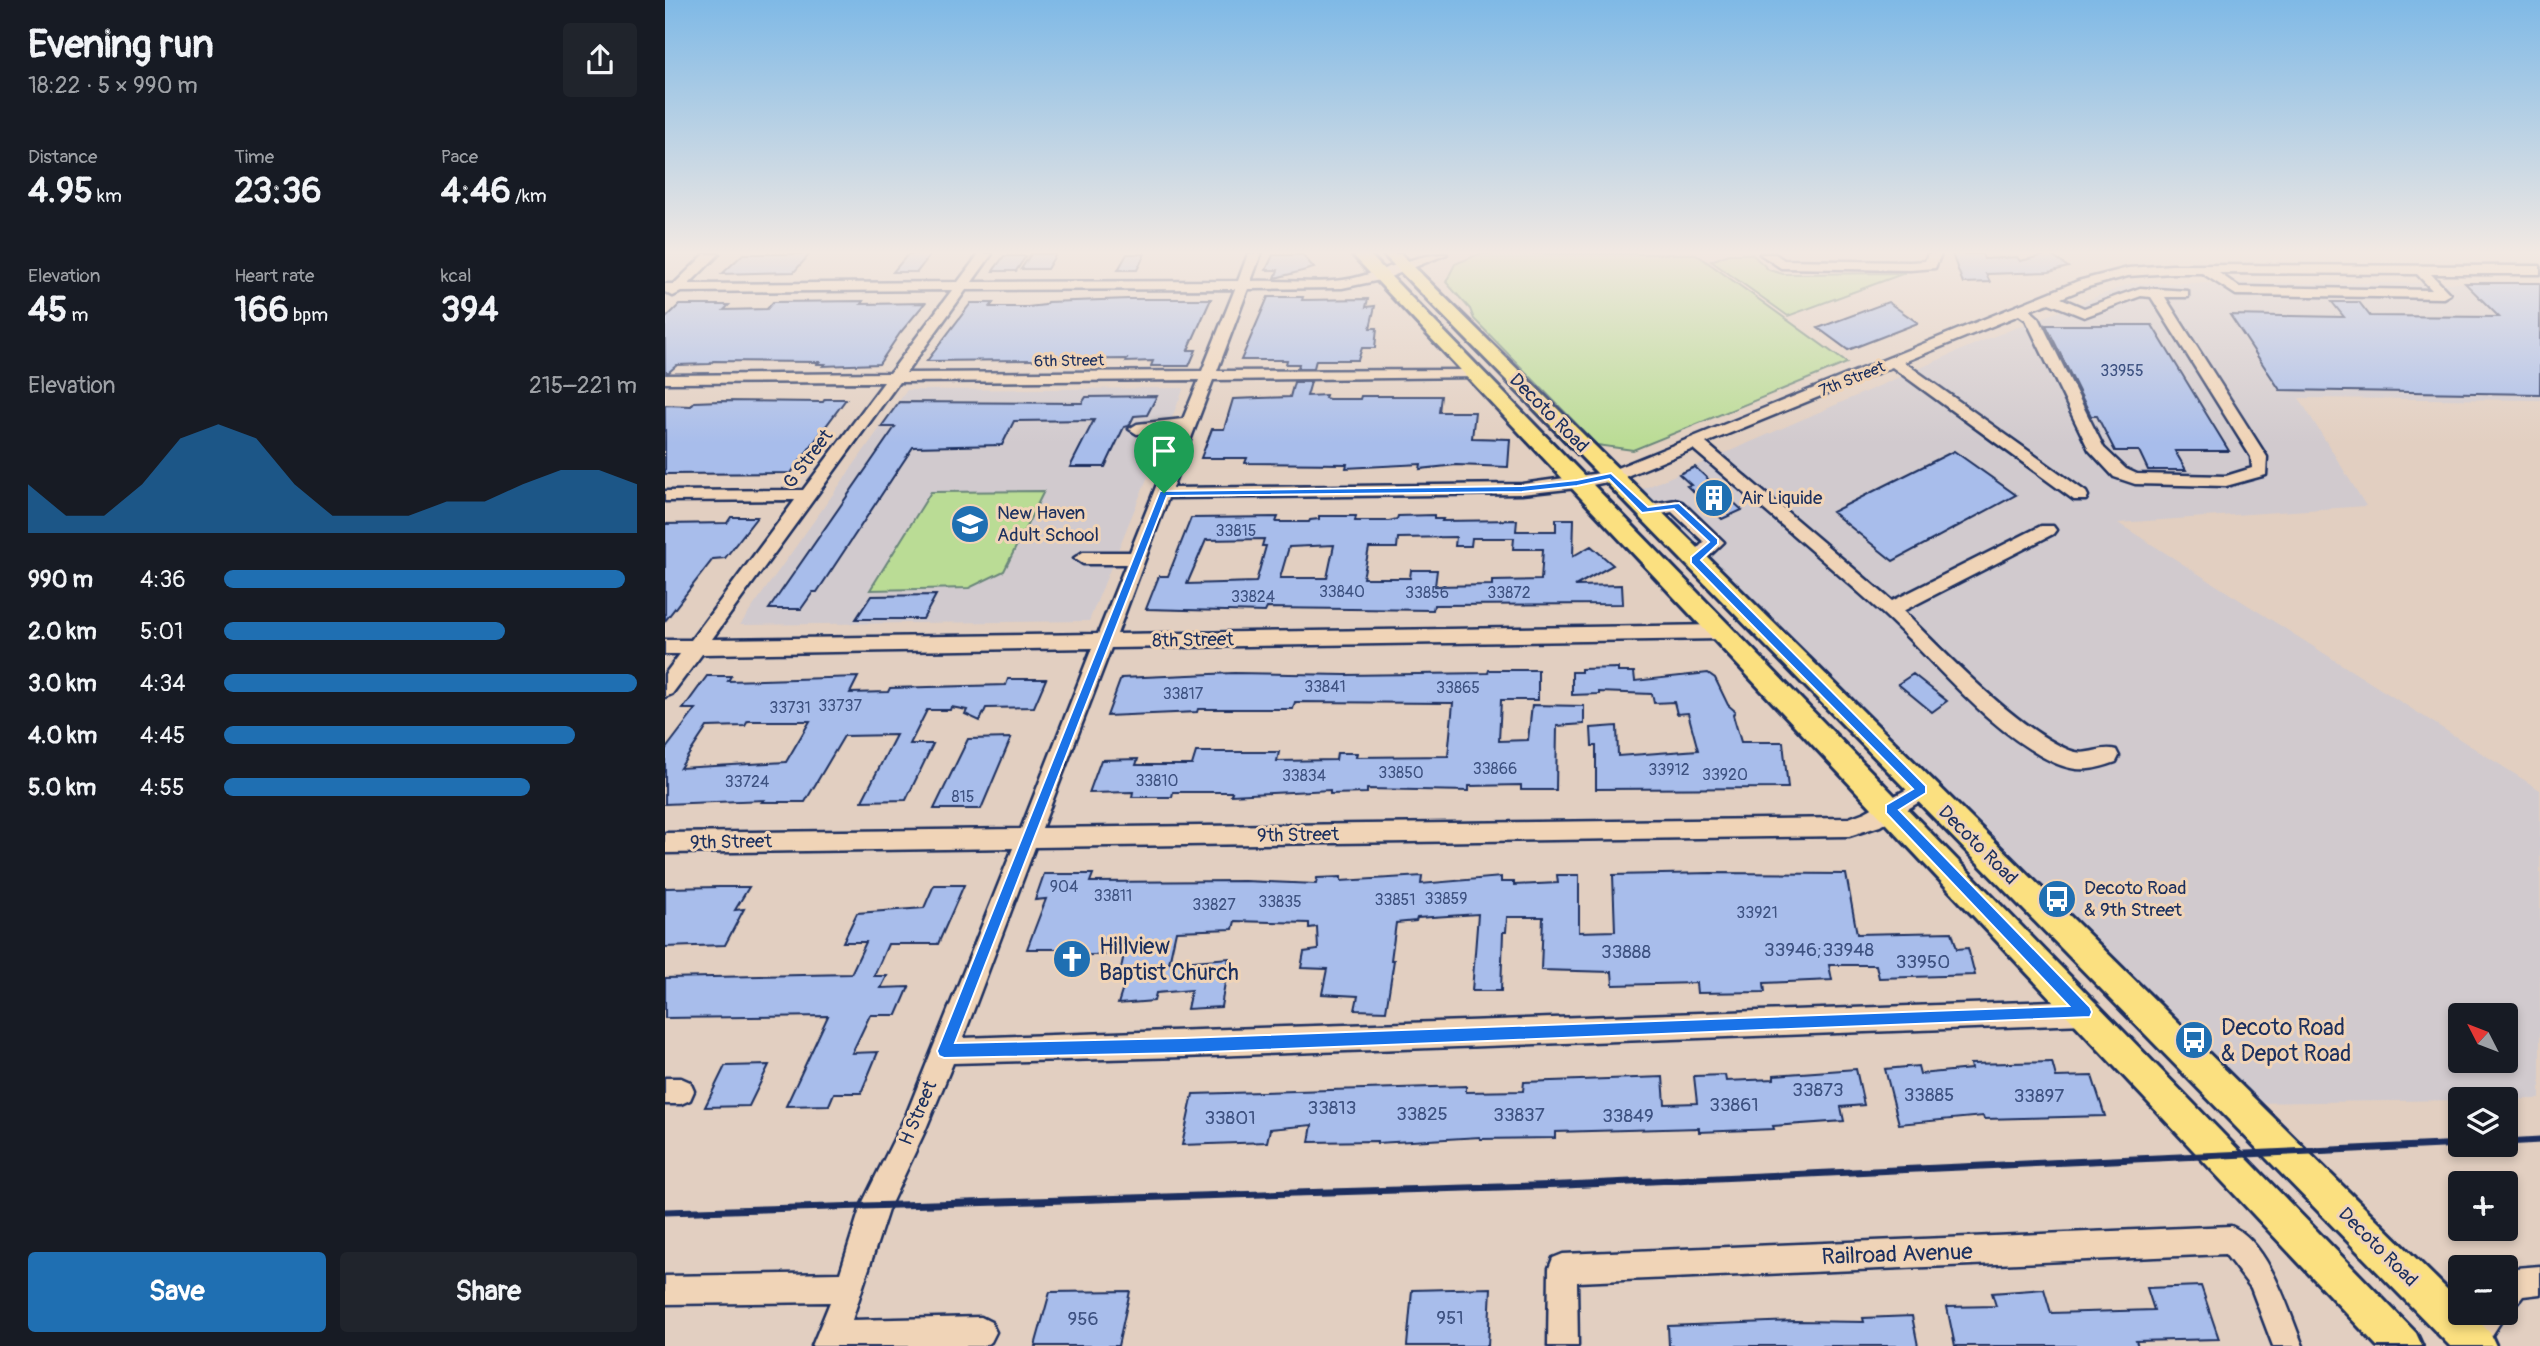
<!DOCTYPE html>
<html lang="en">
<head>
<meta charset="utf-8">
<style>
	:root { --surface:#171b24; --page:#20242c; --text:#f1f3f6; --muted:#9ea1a6; --accent:#1f6fb2 }
	body { margin:0; font-family:Pangolin,sans-serif; background:var(--page); color:var(--text); height:100vh; display:flex; flex-direction:column; font-size:26px; white-space:nowrap }
	* { box-sizing:border-box; margin:0 }
	p { font-size:23px; color:var(--muted) }
	.icon { flex:none; width:38px; height:38px; fill:none; stroke:currentColor; stroke-width:2; stroke-linecap:round; stroke-linejoin:round }
	.map { position:relative; flex:1; overflow:hidden }
	.side { display:flex; flex-direction:column; background:var(--surface); width:665px }
	.side>* { flex:none }
	.needle { width:46px; rotate:312deg }
	.controls { position:absolute; left:1783px; top:1003px; display:grid; gap:14px }
	.controls a { display:grid; place-items:center; width:70px; height:70px; border-radius:7px; background:var(--surface); box-shadow:0 4px 10px #0003; font-size:35px }
	.pin { position:absolute; display:grid; place-items:center; width:60px; height:60px; color:#fff; margin:-72px -30px; border-radius:50% 50% 50% 0; rotate:-45deg; box-shadow:0 0 7px #0007 }
	.pin .icon { rotate:45deg }
	.round { display:grid; place-items:center; flex:none; width:74px; height:74px; border-radius:7px; background:var(--page) }
	.headline { display:flex; align-items:center; justify-content:space-between; height:119px; padding:0 28px }
	h1 { font-size:38px; font-weight:700; line-height:52px }
	.metrics { display:grid; grid-template-columns:repeat(3,1fr); gap:10px; height:119px; padding:7px 28px }
	.metrics div { display:grid; align-content:center }
	.metrics b { font-size:35px; font-weight:700 }
	.metrics small { font-size:19px; font-weight:400 }
	.metrics p { font-size:19px }
	.chart { height:196px; padding:14px 28px }
	.chart p { display:flex; justify-content:space-between }
	.chart svg { width:100%; height:126px; margin-top:7px; fill:var(--accent); opacity:.7 }
	.button { display:flex; gap:14px; margin-top:auto; padding:14px 28px }
	.button a { flex:1; height:80px; border-radius:7px; background:var(--accent); color:#fff; font-size:28px; font-weight:700; line-height:80px; text-align:center }
	.button a+a { background:var(--page); color:var(--text) }
	ul { padding:0 28px; list-style:none; font-size:23px }
	li { display:grid; grid-template-columns:112px 84px 1fr; align-items:center; height:52px }
	li i { height:18px; border-radius:9px; background:var(--accent) }
	main { display:flex; flex:1; min-height:0 }
	.map>svg:first-child { display:block }
	.built { fill:#d1cace; fill-rule:evenodd }
	.green { fill:#badc95; stroke:#6a867a; stroke-width:2 }
	.building { fill:#a8bdeb; stroke:#1b2f5e; stroke-width:2; fill-rule:evenodd }
	.lines { fill:none; stroke-linecap:round; stroke-linejoin:round }
	.minor-casing { stroke:#1b2f5e; stroke-width:5 }
	.major-casing { stroke:#1b2f5e; stroke-width:6 }
	.minor { fill:#f0d4b7; fill-rule:evenodd }
	.major { fill:#fbe080; fill-rule:evenodd }
	.rail { stroke:#1b2f5e; stroke-width:7 }
	.route { fill:#1a73e8; stroke:#fff; stroke-width:2; fill-rule:evenodd }
	.labels { text-anchor:middle; dominant-baseline:central; stroke-width:6; stroke-linejoin:round; paint-order:stroke }
	.far-street-label { font-size:16px; fill:#1b2f5e; stroke:#f0d4b7 }
	.number-label { font-size:16px; fill:#3e5281 }
	.street-label { font-size:19px; fill:#1b2f5e; stroke:#f0d4b7 }
	.poi-label { font-size:19px; fill:#1b2f5e; stroke:#f0d4b7; text-anchor:start }
	.near-number-label { font-size:19px; fill:#3e5281 }
	.near-poi-label { font-size:23px; fill:#1b2f5e; stroke:#f0d4b7; text-anchor:start }
	.near-street-label { font-size:23px; fill:#1b2f5e; stroke:#f0d4b7 }
</style>
</head>
<body>
<main>
<section class="side">
<div class="headline"><div><h1>Evening run</h1><p>18:22 · 5 × 990 m</p></div><a class="round"><svg class="icon" aria-label="share" viewBox="0 0 24 24"><path d="M12 15V3M7 8l5-5 5 5M5 13v7h14v-7"/></svg></a></div>
<div class="metrics">
<div><p>Distance</p><b>4.95<small> km</small></b></div>
<div><p>Time</p><b>23:36</b></div>
<div><p>Pace</p><b>4:46<small> /km</small></b></div>
</div>
<div class="metrics">
<div><p>Elevation</p><b>45<small> m</small></b></div>
<div><p>Heart rate</p><b>166<small> bpm</small></b></div>
<div><p>kcal</p><b>394</b></div>
</div>
<div class="chart"><p><span>Elevation</span>215–221 m</p>
<svg viewBox="0 0 160 44" preserveAspectRatio="none"><path d="M0 44V27L10 38L20 38L30 27L40 11L50 6L60 11L70 27L80 38L90 38L100 38L110 33L120 33L130 27L140 22L150 22L160 27V44z"/></svg>
</div>
<ul>
<li><b>990 m</b>4:36<i style="width:97%"></i></li>
<li><b>2.0 km</b>5:01<i style="width:68%"></i></li>
<li><b>3.0 km</b>4:34<i style="width:100%"></i></li>
<li><b>4.0 km</b>4:45<i style="width:85%"></i></li>
<li><b>5.0 km</b>4:55<i style="width:74%"></i></li>
</ul>
<div class="button"><a>Save</a><a>Share</a></div>
</section>
<div class="map">
<svg width="1875" height="1346" viewBox="0 0 1875 1346">
	<rect width="100%" height="100%" fill="#e2cfc1"/>
	<filter id="ink" filterUnits="userSpaceOnUse"><feTurbulence type="fractalNoise" baseFrequency=".0143" numOctaves="2"/><feDisplacementMap in="SourceGraphic" scale="14" xChannelSelector="R" yChannelSelector="G"/><feConvolveMatrix kernelMatrix="1 2 1 2 8 2 1 2 1" color-interpolation-filters="sRGB"/></filter>
	<g filter="url(#ink)">
		<!-- built -->
		<path class="built" d="M1467,283H1875V400L1634,398L1701,506L1453,523L1875,790V1099L1583,1103L971,492L1317,341ZM1796,1015H1841V1060H1796Z
			M519,388L424,621L75,625L242,390Z"/>
		<!-- green -->
		<path class="green" d="M814,254H1031L1182,363L968,450L932,445L809,319L805,309L781,282L790,264Z
			M1064,254H1087L1104,270L1118,274L1240,273L1123,316L1046,261Z
			M379,491L339,571L304,588L205,590L266,492Z"/>
		<!-- building -->
		<path class="building" d="M78,254H145L129,272L57,274Z
			M243,254H266L252,272H228Z
			M366,254H391L382,269H356Z
			M462,254H480L472,270H453Z
			M1287,254H1317L1319,259L1352,257L1355,261L1384,254L1403,267L1384,272L1321,274L1325,282L1298,283Z
			M608,255H638L649,268L610,278L613,270H601Z
			M339,256H361L351,271H328Z
			M1800,283H1875V394L1615,390L1565,315L1679,317L1667,302H1694L1705,316L1834,317Z
			M603,297H638L637,300L703,299L701,307L710,306L705,328H712L710,348H697L693,360H651L649,368H633L634,364H621L622,360H576Z
			M464,299H546L523,350H531L524,366H486L488,361L461,362L462,359L262,361L306,303H328L325,307H363L380,305L382,302Z
			M198,301L196,304L260,303L235,333L214,364L158,366L160,364H152L154,362L48,361L45,364L12,365L4,372H0V319L14,305H64L59,310L102,309L108,302Z
			M1223,302L1253,323L1183,350L1153,328Z
			M1381,325H1487L1564,451H1510L1521,470H1483L1474,451H1450L1432,416H1426Z
			M629,382H646L642,396L661,395L660,398L664,399H695L696,396H776L774,412H810L807,438L845,439L843,467L791,465L755,469L756,464L681,468L682,464L580,463L582,458H536L547,429H559L568,399L625,397Z
			M492,396L482,415L469,416L464,426L459,427L440,467H405L429,420L349,421L337,445L248,447L152,592H148L136,609H104L230,427H216L234,402L417,403L421,397Z
			M160,399H181L126,473L0,474V405L26,406L29,402L55,401L158,402Z
			M1289,451L1351,495L1228,561L1167,512Z
			M1030,467L1077,510L1057,519L1022,486L1026,485L1014,474Z
			M769,515V519H778L777,521L852,520L851,531H891V519H909L908,556L926,546L948,565L910,586L957,585L958,604L769,605L768,610L602,608L600,612L481,609L494,576H503L526,518L613,517L611,522H644L645,520L654,519V516H691L690,521H724L732,519L733,516ZM791,537L790,546H806L807,538H849L848,549H878L876,580L827,581V585L770,586L772,570H746L745,578H698L704,548H732L733,538ZM599,539L597,546H601L591,582L522,584L541,540ZM669,545L662,578H615L624,547Z
			M66,517H92L60,558L48,559L0,621V524L62,523Z
			M271,595L258,619H191L206,596Z
			M953,668V672H969L970,681L1043,673L1050,678L1063,705L1070,711L1068,715L1076,742H1118L1123,788L931,789V746H927L926,728L952,726L953,756L1033,750L1023,713L1012,714L1009,702L989,703L987,694L934,692V694L907,695V672H916V669Z
			M824,670H873V700H836L834,741L863,740L867,705L919,706V724L892,726L891,790H856V785L804,786V791L702,789V793L665,794V790L566,795L567,792H508L507,797H467L468,792L424,793L436,760L473,759L471,765H527L531,752H614L612,761L671,760L672,753H692L691,757L783,756L788,703L630,702L628,709H533L532,712L442,716L456,678L569,673L680,675L823,673Z
			M1248,674L1282,701L1267,712L1233,684Z
			M42,676H66L63,681L193,677L185,693L223,692L225,688L341,685L343,679H381L369,707L321,708L315,721L300,714L302,710L286,707L285,710H262L245,744H268L241,800L197,801L231,735L179,736L140,802H97L99,800L0,804V750L31,709H18ZM83,721H145L121,762L15,768L42,727L80,726Z
			M346,738L316,809H269L303,739Z
			M1046,873L1181,874L1192,934L1287,932L1292,949L1303,948L1310,975L1214,978L1211,965H1164L1167,980L1099,983L1100,992L1032,993L1031,983L948,985L947,972L876,970L878,917H842L841,932H838L836,991H807L813,914L752,918L751,921L731,923L726,960H729L721,1011L690,1010L693,996L657,994L662,969L636,968L639,952L653,950L652,927L644,928V923L570,921L568,929L511,931L504,963L564,958L556,1007L522,1009L526,990L491,993L489,1001L453,1004L460,982L453,983L459,954L398,956L401,949H362L381,899L370,900L379,874H428L425,882L579,881L651,884L652,878L676,877V881L757,876L756,884L836,877V882H849V885L893,883L892,875H914V932L950,931L948,875Z
			M269,885H299L273,944H223L209,976H222L216,988L244,987L232,1015H205L187,1053L213,1052L196,1093H169L164,1105L121,1106L163,1016L0,1018V978L186,974L201,942H178L192,913L259,908Z
			M55,887H84L70,910L79,909L60,945L0,947V888Z
			M1387,1062L1391,1077L1427,1076L1440,1116L1319,1119L1318,1116L1234,1124L1220,1069L1253,1066L1255,1074L1306,1069L1305,1064Z
			M104,1065L84,1106L40,1107L60,1066Z
			M1191,1069L1199,1105L1176,1107L1179,1121L1108,1126L1109,1129L1034,1132V1128L890,1132V1138L815,1139V1137L712,1143V1141L644,1142L647,1125L605,1129L602,1142L517,1145L528,1094L801,1086V1092L858,1091L859,1082L998,1077L1000,1104L1032,1103L1029,1076L1060,1075L1061,1081L1109,1079V1075Z
			M1536,1286L1554,1339L1471,1341L1473,1346H1290L1282,1307L1331,1306L1327,1293L1379,1289L1386,1313L1489,1310L1482,1288Z
			M826,1288L823,1346H742L747,1290Z
			M465,1291L453,1346H370L385,1292Z
			M1247,1316L1253,1346H1004L1003,1326L1130,1321L1199,1322L1198,1318Z"/>
		<g class="lines">
			<defs>
				<path id="minor" d="M40,254H54L24,284L293,282L314,254H327L307,282L573,281L583,254H596L586,281C616,280 648,284 678,280C714,275 746,254 782,254L720,279L677,288L583,289L552,371L808,370L815,374L813,377L548,380L507,488L857,484L942,472L1413,281L1463,268L1507,265L1875,266V274H1766L1785,294L1778,298L1571,295L1537,273H1507L1463,276L1423,287L1396,298L1419,308L1475,288L1523,291V297H1500L1602,457L1601,475L1561,486L1470,484L1449,477L1424,450L1361,320L1354,315L1239,362L1421,492L1423,496L1421,500H1409L1227,367L1041,443L1227,601L1376,526H1388L1391,530L1388,534L1238,611C1280,653 1351,728 1404,750C1422,758 1435,745 1451,750L1454,756L1451,762C1429,770 1413,773 1390,763C1323,732 1271,662 1217,613C1155,557 1091,503 1028,449L952,480L912,488L857,494L503,498L452,634L1056,625L1063,627L1065,632L1063,637L1056,639L446,648L377,828L1184,818L1200,812L1257,781L1264,784L1268,790L1264,796L1215,826L1184,836L370,847L298,1038L1420,1000L1429,1004L1432,1012L1429,1020L1420,1024L518,1057L288,1063L260,1131L223,1210L187,1320L316,1317L326,1322L331,1332L326,1342L318,1346H147L165,1302L0,1304V1276L175,1273L196,1206L242,1113L348,848L0,853V833L356,829L427,648L37,654L7,694L0,697V674L15,654H0V640H26L130,500L0,501V491L138,490L219,382L0,383V375L225,373L287,290L16,292L8,296L0,292V284H9ZM1554,273L1752,274L1767,290L1574,287ZM570,289L537,371L241,373L301,290ZM1476,296L1486,297L1586,457L1587,468L1561,476L1472,474L1461,469L1439,448L1374,318L1365,310L1384,303L1419,317ZM534,380L518,419L472,424L464,429L472,434L514,429L465,552H418L409,558L418,564H461L433,634L47,639L234,382Z
					M1095,254H1110L1119,260L1245,262L1260,261L1263,254H1276L1270,268L1245,270L1116,268Z
					M1011,500L1017,502L1059,542L1036,564H1024L1021,560L1039,542L1007,512L981,517L973,511L981,505Z
					M0,1078H16L25,1082L29,1091L25,1100L16,1104H0Z
					M1566,1226C1603,1241 1624,1311 1638,1346H1608L1586,1288L1560,1254L912,1282L913,1346H883L884,1268L888,1258L898,1254Z
					M1875,1266V1294L1858,1296L1851,1305L1841,1309V1272L1851,1268Z
					M1841,1311L1842,1312L1820,1346H1794L1791,1340L1808,1312Z"/>
				<path id="major" d="M687,254H704L1751,1333L1757,1346H1712Z
					M718,254H736L1796,1303V1312H1805L1825,1333L1831,1346H1785Z"/>
			</defs>
			<!-- minor casing -->
			<use href="#minor" class="minor-casing"/>
			<!-- major casing -->
			<use href="#major" class="major-casing"/>
			<!-- minor -->
			<use href="#minor" class="minor"/>
			<!-- major -->
			<use href="#major" class="major"/>
			<!-- rail -->
			<path class="rail" d="M1841,1142L1875,1140
				M0,1212L900,1185L1799,1144"/>
		</g>
	</g>
	<!-- sky -->
	<linearGradient id="sky" x2="0" y2="1"><stop stop-color="#7fb9e6"/><stop offset="0.57" stop-color="#f2e9e3"/><stop offset="1" stop-color="#f2e9e3" stop-opacity="0"/></linearGradient>
	<rect width="1875" height="443" fill="url(#sky)"/>
	<!-- route -->
	<path class="route" d="M946,473L983,507L1014,503L1053,539V544L1036,560L1261,786V793L1234,810L1425,1007L1427,1012L1425,1017L518,1053L279,1058L274,1056L272,1051L495,491L857,486L912,480ZM944,479L977,513L1009,509L1044,542L1026,557V563L1248,789L1221,805V813L1404,1006L518,1038L290,1043L502,496L857,492L912,486Z"/>
	<!-- icons -->
	<defs>
		<symbol id="building-disc" viewBox="-11 -11 22 22"><circle r="9.5" fill="#1f6fb2" stroke="#f0d4b7"/><path d="M-4-6H4V6H1V3H-1V6H-4ZM-2.5-4.3h1.7v1.8h-1.7ZM.8-4.3h1.7v1.8H.8ZM-2.5-1h1.7V.8h-1.7ZM.8-1h1.7V.8H.8Z" fill="#fff"/></symbol>
		<symbol id="school-disc" viewBox="-11 -11 22 22"><circle r="9.5" fill="#1f6fb2" stroke="#f0d4b7"/><path d="M0-5L7-2L0 1L-7-2ZM-4 1L0 2.5L4 1V4Q0 6-4 4Z" fill="#fff"/></symbol>
		<symbol id="bus-disc" viewBox="-11 -11 22 22"><circle r="9.5" fill="#1f6fb2" stroke="#f0d4b7"/><path d="M-5-6H5V4H4V6H2V4H-2V6H-4V4H-5ZM-3.5-4V0h7V-4ZM-3.5 1.2v1.5H-2V1.2ZM2 1.2v1.5H3.5V1.2Z" fill="#fff"/></symbol>
		<symbol id="church-disc" viewBox="-11 -11 22 22"><circle r="9.5" fill="#1f6fb2" stroke="#f0d4b7"/><path d="M-1.2-6h2.4v3.5h3.3v2.4h-3.3V6h-2.4V-.1h-3.3v-2.4h3.3Z" fill="#fff"/></symbol>
	</defs>
	<g fill-rule="evenodd">
		<use href="#building-disc" x="1027" y="476" width="44" height="44"/>
		<use href="#school-disc" x="283" y="502" width="44" height="44"/>
		<use href="#bus-disc" x="1370" y="877" width="44" height="44"/>
		<use href="#church-disc" x="385" y="937" width="44" height="44"/>
		<use href="#bus-disc" x="1507" y="1018" width="44" height="44"/>
	</g>
	<g class="labels">
		<!-- far-street labels -->
		<g class="far-street-label">
			<text transform="translate(404 361) rotate(-1)">6th Street</text>
			<text transform="translate(1187 379) rotate(-22)">7th Street</text>
		</g>
		<!-- number labels -->
		<g class="number-label">
			<text x="1457" y="371">33955</text>
			<text x="571" y="531">33815</text>
			<text x="677" y="592">33840</text>
			<text x="762" y="593">33856</text>
			<text x="844" y="593">33872</text>
			<text x="588" y="597">33824</text>
			<text x="660" y="687">33841</text>
			<text x="793" y="688">33865</text>
			<text x="518" y="694">33817</text>
			<text x="175" y="706">33737</text>
			<text x="125" y="708">33731</text>
			<text x="830" y="769">33866</text>
			<text x="1004" y="770">33912</text>
			<text x="736" y="773">33850</text>
			<text x="1060" y="775">33920</text>
			<text x="639" y="776">33834</text>
			<text x="492" y="781">33810</text>
			<text x="82" y="782">33724</text>
			<text x="298" y="797">815</text>
			<text x="399" y="887">904</text>
			<text x="448" y="896">33811</text>
			<text x="781" y="899">33859</text>
			<text x="730" y="900">33851</text>
			<text x="615" y="902">33835</text>
			<text x="549" y="905">33827</text>
			<text x="1092" y="913">33921</text>
		</g>
		<!-- street labels -->
		<g class="street-label">
			<text transform="translate(884 413) rotate(45)">Decoto Road</text>
			<text transform="translate(143 459) rotate(-53)">G Street</text>
			<text transform="translate(528 640) rotate(-1)">8th Street</text>
			<text transform="translate(633 835) rotate(-1)">9th Street</text>
			<text transform="translate(66 842) rotate(-1)">9th Street</text>
			<text transform="translate(1313 845) rotate(45)">Decoto Road</text>
			<text transform="translate(253 1113) rotate(-67)">H Street</text>
			<text transform="translate(1713 1247) rotate(45)">Decoto Road</text>
		</g>
		<!-- poi labels -->
		<g class="poi-label">
			<text x="1076" y="498">Air Liquide</text>
			<text x="332" y="513">New Haven<tspan x="332" dy="22">Adult School</tspan></text>
			<text x="1419" y="888">Decoto Road<tspan x="1419" dy="22">&amp; 9th Street</tspan></text>
		</g>
		<!-- near-number labels -->
		<g class="near-number-label">
			<text x="1154" y="950">33946;33948</text>
			<text x="961" y="952">33888</text>
			<text x="1258" y="962">33950</text>
			<text x="1153" y="1090">33873</text>
			<text x="1264" y="1095">33885</text>
			<text x="1374" y="1096">33897</text>
			<text x="1069" y="1105">33861</text>
			<text x="667" y="1108">33813</text>
			<text x="757" y="1114">33825</text>
			<text x="854" y="1115">33837</text>
			<text x="963" y="1116">33849</text>
			<text x="565" y="1118">33801</text>
			<text x="785" y="1318">951</text>
			<text x="418" y="1319">956</text>
		</g>
		<!-- near-poi labels -->
		<g class="near-poi-label">
			<text x="434" y="946">Hillview<tspan x="434" dy="26">Baptist Church</tspan></text>
			<text x="1556" y="1027">Decoto Road<tspan x="1556" dy="26">&amp; Depot Road</tspan></text>
		</g>
		<!-- near-street labels -->
		<g class="near-street-label">
			<text transform="translate(1232 1254) rotate(-2)">Railroad Avenue</text>
		</g>
	</g>
</svg>
<div class="controls">
<a><svg class="needle" viewBox="-14 -14 28 28"><path d="M0-13l5 13h-10z" fill="#e53935"/><path d="M0 13l5-13h-10z" fill="#9ea1a6"/></svg></a>
<a><svg class="icon" aria-label="layers" viewBox="0 0 24 24"><path d="M12 4l9 5-9 5-9-5zM3 14l9 5 9-5"/></svg></a>
<a>+</a>
<a>−</a>
</div>
<div class="pin" style="left:499px;top:493px;background:#1e9e55"><svg class="icon" aria-label="arrive" viewBox="0 0 24 24"><path d="M6 21V4h12l-3 4 3 4H6"/></svg></div>
</div>
</main>
</body>
</html>
